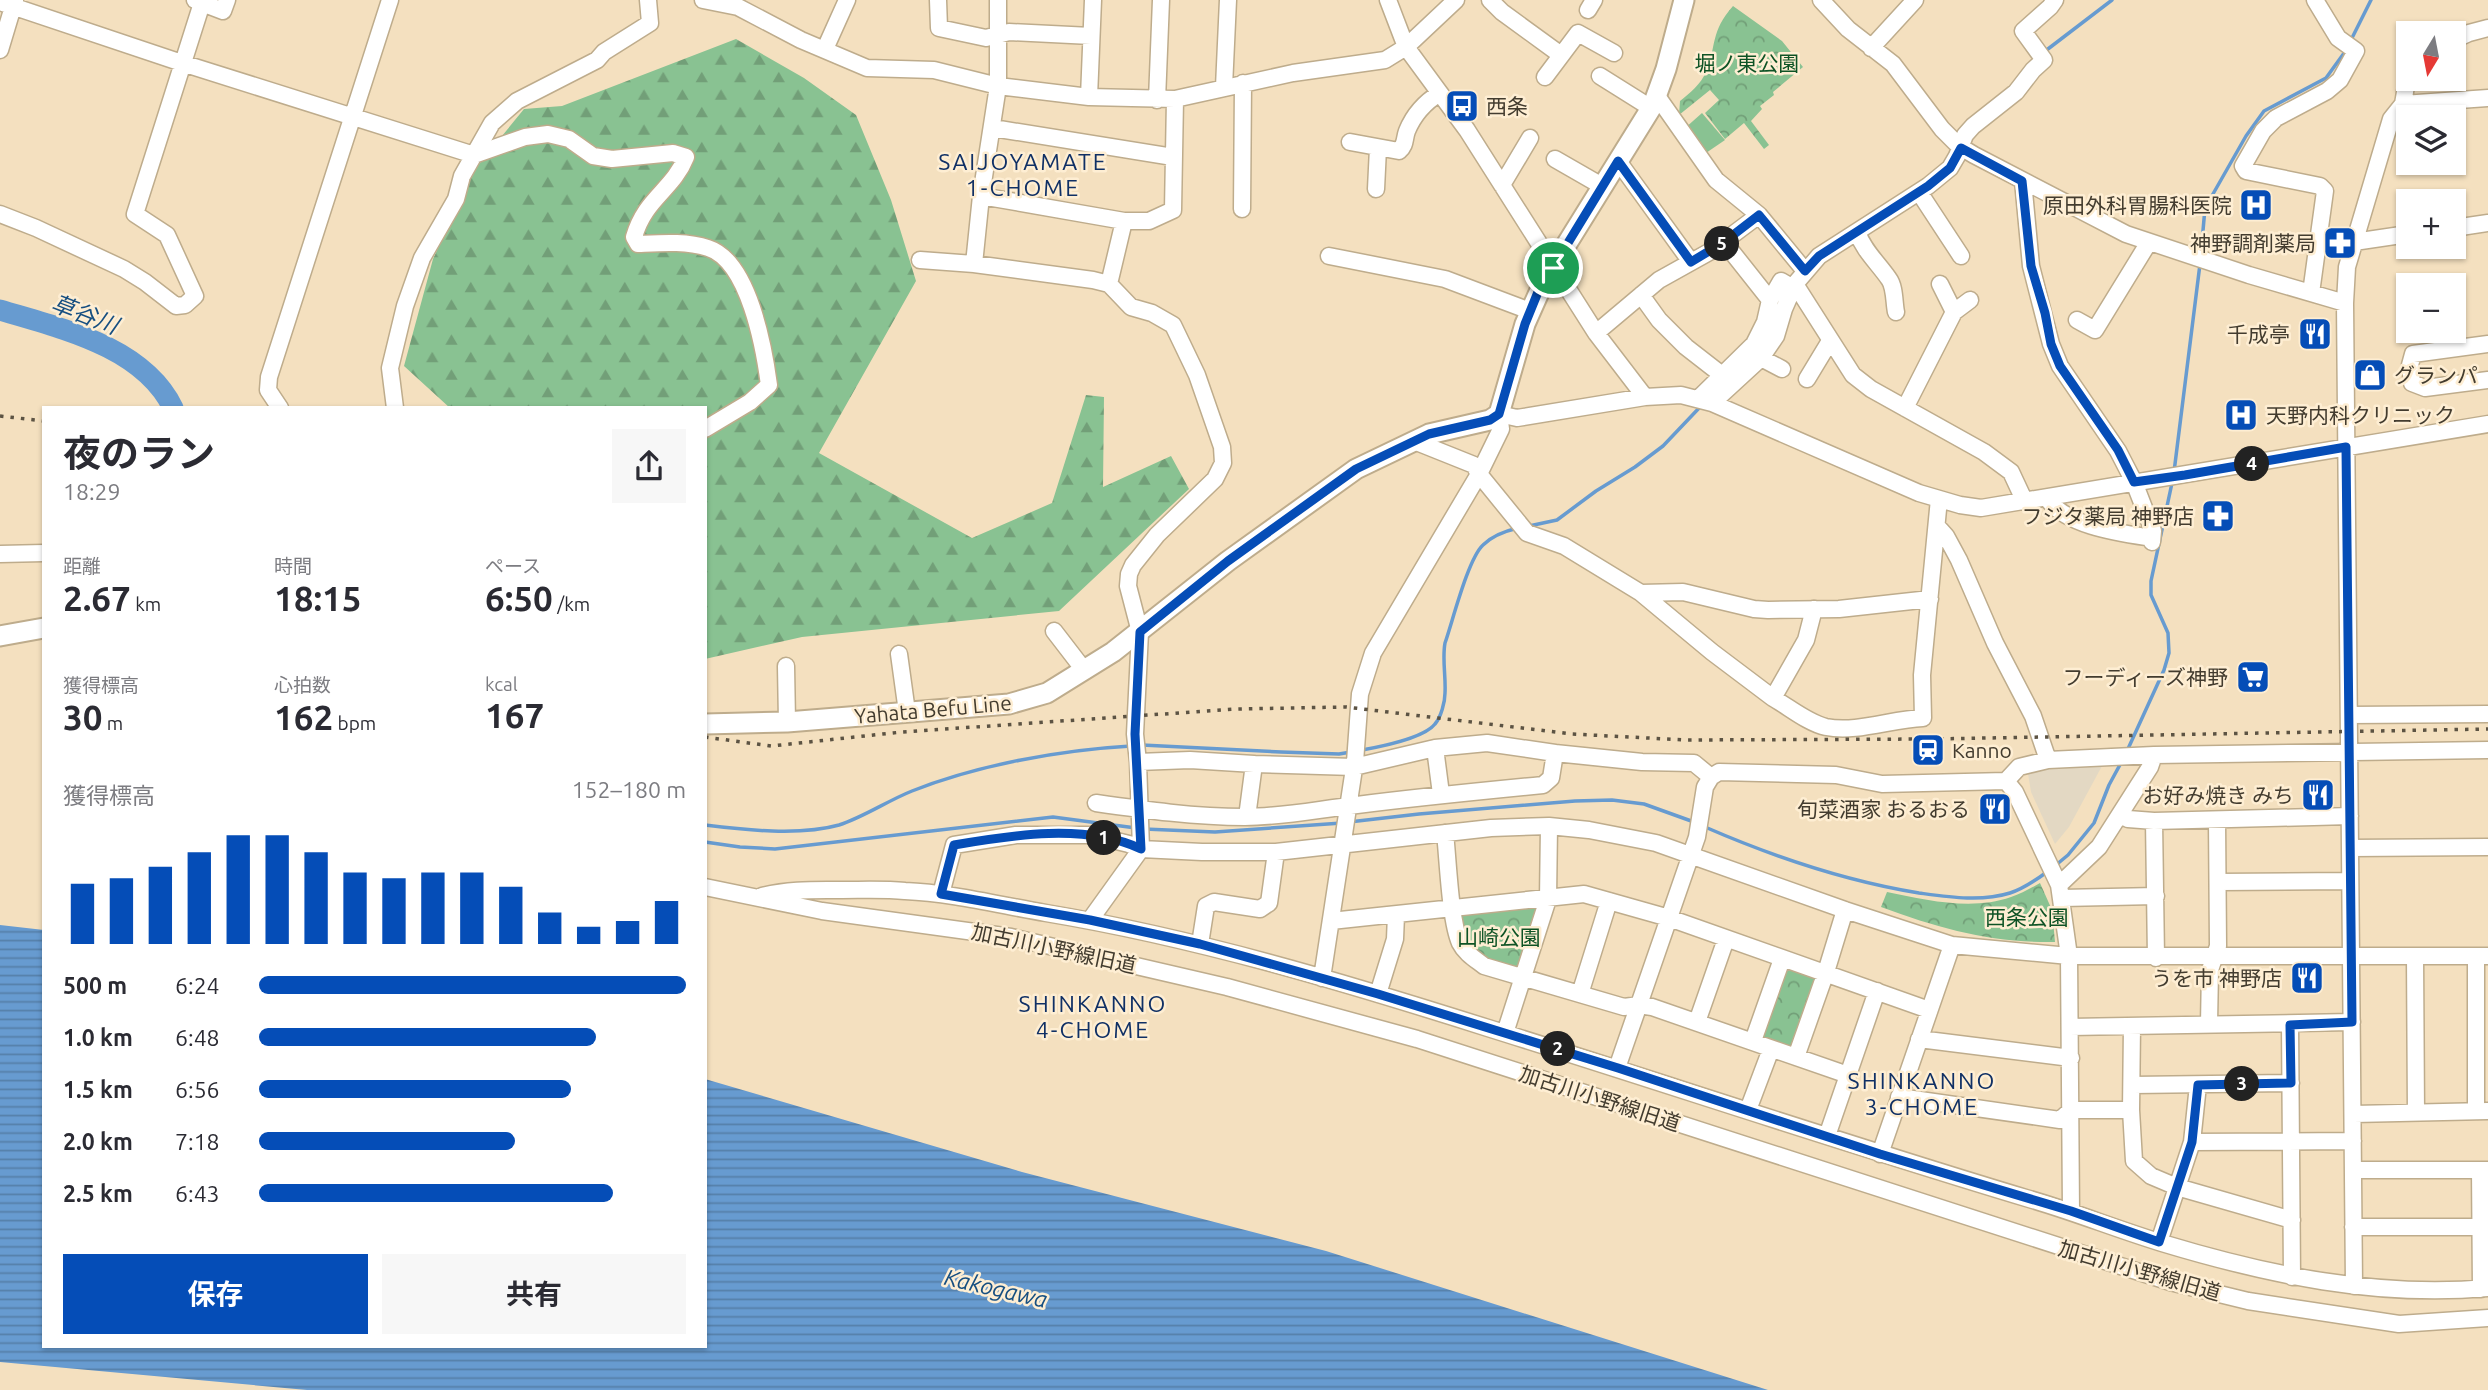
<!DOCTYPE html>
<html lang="ja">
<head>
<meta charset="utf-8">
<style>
	:root { --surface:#fff; --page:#f7f7f7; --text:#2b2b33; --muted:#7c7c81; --accent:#054db7 }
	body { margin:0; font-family:Ubuntu,"Noto Sans JP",sans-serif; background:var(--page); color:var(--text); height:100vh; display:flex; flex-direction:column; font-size:26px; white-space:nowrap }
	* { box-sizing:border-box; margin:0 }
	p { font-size:23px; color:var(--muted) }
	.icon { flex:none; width:38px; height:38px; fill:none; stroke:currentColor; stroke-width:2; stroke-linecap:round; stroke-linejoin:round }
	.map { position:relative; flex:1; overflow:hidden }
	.panel { position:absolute; left:42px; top:406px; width:665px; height:942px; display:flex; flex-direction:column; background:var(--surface); border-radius:0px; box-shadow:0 2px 5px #0004 }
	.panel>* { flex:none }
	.needle { width:46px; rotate:190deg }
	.buttons { position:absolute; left:2396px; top:21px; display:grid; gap:14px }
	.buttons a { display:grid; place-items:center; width:70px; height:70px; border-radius:0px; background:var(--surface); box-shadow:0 2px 5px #0004; font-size:35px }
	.pin { position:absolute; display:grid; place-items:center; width:60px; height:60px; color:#fff; margin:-30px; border:4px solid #fff; border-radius:50%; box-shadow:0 2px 7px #0007 }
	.km { position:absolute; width:35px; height:35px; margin:-18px; border-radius:50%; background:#222; color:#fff; font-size:19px; line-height:35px; text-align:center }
	.round { display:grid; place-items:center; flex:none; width:74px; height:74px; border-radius:0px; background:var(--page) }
	.overview { display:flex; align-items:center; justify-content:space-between; height:119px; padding:0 21px }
	h1 { font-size:38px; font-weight:700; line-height:52px }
	.stats { display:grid; grid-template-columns:repeat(3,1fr); gap:10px; height:119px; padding:7px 21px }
	.stats div { display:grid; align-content:center }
	.stats b { font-size:35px; font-weight:700 }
	.stats small { font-size:19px; font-weight:400 }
	.stats p { font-size:19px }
	.chart { height:196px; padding:14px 21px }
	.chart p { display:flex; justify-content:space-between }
	.chart svg { width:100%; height:126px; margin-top:7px; stroke:var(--accent); stroke-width:6 }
	.action { display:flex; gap:14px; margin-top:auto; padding:14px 21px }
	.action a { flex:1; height:80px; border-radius:0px; background:var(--accent); color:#fff; font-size:28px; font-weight:700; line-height:80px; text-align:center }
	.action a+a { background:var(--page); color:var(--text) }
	ul { padding:0 21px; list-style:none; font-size:23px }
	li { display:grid; grid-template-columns:112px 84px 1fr; align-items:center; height:52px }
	li i { height:18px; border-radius:9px; background:var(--accent) }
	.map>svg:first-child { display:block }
	.industrial { fill:#e3d8c3 }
	.grass { fill:#89c292 }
	.forest { fill:url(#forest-firs) }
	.park { fill:url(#park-crowns) }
	.water { fill:url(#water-rules) }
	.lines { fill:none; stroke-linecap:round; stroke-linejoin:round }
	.stream { stroke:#679bd0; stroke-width:3.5 }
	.river { stroke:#679bd0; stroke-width:21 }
	.minor-casing { stroke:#beac8c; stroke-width:19 }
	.major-casing { stroke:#beac8c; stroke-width:23 }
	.minor { stroke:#fff; stroke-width:16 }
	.major { stroke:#fff; stroke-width:19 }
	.rail { stroke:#5c5343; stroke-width:3.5; stroke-dasharray:3.5 7; stroke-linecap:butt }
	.route-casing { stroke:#fff; stroke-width:14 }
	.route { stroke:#054db7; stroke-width:9 }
	.labels { text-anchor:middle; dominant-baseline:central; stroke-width:5; stroke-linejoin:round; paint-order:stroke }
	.park-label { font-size:21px; fill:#0e5325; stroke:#feeed3 }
	.poi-label { font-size:21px; fill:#433c2f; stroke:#feeed3; text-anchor:end }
	.street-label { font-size:21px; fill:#433c2f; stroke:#feeed3 }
	.neighbourhood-label { font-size:23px; letter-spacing:2px; fill:#103065; stroke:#feeed3 }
	.water-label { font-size:23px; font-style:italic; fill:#174f81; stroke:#feeed3 }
</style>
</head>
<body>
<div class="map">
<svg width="2488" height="1390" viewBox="0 0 2488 1390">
	<defs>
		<pattern id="forest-firs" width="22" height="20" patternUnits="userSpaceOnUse" patternTransform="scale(1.75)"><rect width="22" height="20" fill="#89c292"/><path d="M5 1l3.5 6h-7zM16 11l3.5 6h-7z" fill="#729f78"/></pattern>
		<pattern id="park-crowns" width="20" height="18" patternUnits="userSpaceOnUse" patternTransform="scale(1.75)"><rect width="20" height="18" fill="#89c292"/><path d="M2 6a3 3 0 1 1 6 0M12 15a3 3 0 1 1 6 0" fill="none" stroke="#729f78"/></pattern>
		<pattern id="water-rules" width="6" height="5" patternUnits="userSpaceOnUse" patternTransform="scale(1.75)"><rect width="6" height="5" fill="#679bd0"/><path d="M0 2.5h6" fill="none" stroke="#5680a9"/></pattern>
	</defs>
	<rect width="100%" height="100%" fill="#f4e0bf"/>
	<!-- industrial -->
	<path class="industrial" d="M2094,761L2102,766L2069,827L2055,844L2031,792L2028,774L2030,770Z"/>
	<!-- grass -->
	<path class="grass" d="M1702,113L1725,140L1703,155L1684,129Z"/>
	<!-- forest -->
	<path class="forest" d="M736,39L804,78L856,115L891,200L916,281L819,453L972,538L1052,503L1086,395L1104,397L1103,487L1171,456L1189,489L1059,611L802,637L705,659V408H450L404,366L433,259L475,169L524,109L562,106Z"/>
	<!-- park -->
	<path class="park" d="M1733,6L1782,41L1803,67L1773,92L1774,95L1760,106L1762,109L1751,121L1769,145L1764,149L1744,123L1725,139L1705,113L1719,100L1710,90L1679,115L1680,101C1690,93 1701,84 1706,72C1717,45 1710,32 1733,6Z
		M2040,883L2052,910L2055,942C1991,943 1941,929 1881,907L1887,892C1926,900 1972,911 2011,897C2021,894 2031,888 2040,883Z
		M1535,904L1538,911L1522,966L1513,972L1470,952L1458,917L1464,911Z
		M1782,964L1817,978L1794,1044L1786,1047L1765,1042L1759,1031Z"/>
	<!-- water -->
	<path class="water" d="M0,925L44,930V1346H705V1079L1022,1172L1326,1251L1768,1390H307L0,1362Z"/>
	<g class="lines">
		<!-- stream -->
		<path class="stream" d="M2350,42L2371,0
			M2044,52L2112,0
			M2201,253L2205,208L2246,136L2264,111L2326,78L2347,49
			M2174,472L2200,264
			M1529,526L1557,520L1596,491L1635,467L1663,446L1701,406
			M1142,745L1281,752L1339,754L1351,752
			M1362,750C1379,747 1424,738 1435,724C1441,717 1445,702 1445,693C1446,676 1442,659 1445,643C1453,620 1468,559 1483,545C1493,535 1505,531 1518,528
			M2127,751L2164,670L2169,653L2168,633L2151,595V581L2172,483
			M1349,822L1419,814L1575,801L1612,800L1644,804L1694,822
			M705,825C745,830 800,836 839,825C864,817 887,801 912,791C978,765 1060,750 1131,746
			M1705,827C1774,857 1845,881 1919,893C1949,897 1981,902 2010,893C2023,889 2036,880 2047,872
			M1144,829L1215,832L1342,823
			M705,842L740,847L775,849L1053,817L1136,828
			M2056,865L2068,855L2094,823L2109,785L2122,761"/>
		<!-- river -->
		<path class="river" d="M0,310C59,328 143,346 173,408"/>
		<defs>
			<path id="minor" d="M703,0L738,7L801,40L867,68L934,70L998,86L1089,97L1175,99L1293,73L1385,60L1406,47L1456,0
				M938,0L939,28L986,38L1009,32L1091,36
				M998,0V86L981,196L974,264L1093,280L1109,284L1131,307L1152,313L1173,325L1197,375L1222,447L1223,463L1215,479L1157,535L1133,565L1129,574L1128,586L1140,632L1135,734L1138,762L1141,849L1090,920
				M1388,0L1406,47L1467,130L1596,333L1645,397
				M1490,0L1502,12L1561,55
				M1821,0L1848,29L1893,64L1942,129L1959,146L1974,155L2126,234L2249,275L2345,303
				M0,2L182,63L474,155L525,137L548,134L569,139L593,156L612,159L673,153L686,157C673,190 645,198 634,237L638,244C661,243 686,241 708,248C749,261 764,348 769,385L750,402L705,429
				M202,3L223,11L227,0
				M1588,10L1594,0
				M2454,40L2469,33L2488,28
				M1871,48L1915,0
				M825,49L847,0
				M0,50L15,0
				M1600,76L1651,108
				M1545,77L1578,33L1614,53
				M1224,87L1228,0
				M1657,96L1716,180L1759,215L1805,271
				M1089,97L1093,0
				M1157,100L1161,0
				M2403,104L2488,98
				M993,128L1173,157
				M1350,142L1399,151C1406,145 1404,139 1407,131C1414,114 1425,102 1440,93
				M1555,159L1602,186
				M1618,161L1691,262
				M2023,181L2031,266L2051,344L2060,366L2118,451L2134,482L2153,531L2152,542
				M1502,185L1530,138
				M1376,189L1378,148
				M1919,192L1961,256
				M981,196L1124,221L1109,284
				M1242,209L1243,83
				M0,214L36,228L124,269L145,282L176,306L185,305L195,296L167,235L135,214L202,3L195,0
				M1124,221H1149L1173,210L1175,99
				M2454,228L2488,223
				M1857,232C1864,251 1878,263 1889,279C1895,287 1894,303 1896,312
				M1724,242L1770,300
				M2354,242L2408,234
				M1329,256L1445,279L1530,311
				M920,260L974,264
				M1795,284L1853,375L1871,389L1984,452L2011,472L2025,502
				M2311,293L2325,191L2320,186L2246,171L2243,166L2263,131L2276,118L2327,91L2340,80L2356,51L2338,38L2315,0
				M1641,295L1659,320L1686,347L1722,375
				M1954,312L1970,300
				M2077,320L2095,330L2149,242
				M1596,333L1659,280L1711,251L1759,215
				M2488,344L2413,354L2410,365L2412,383L2425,388L2488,380
				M1761,358L1782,369
				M1807,379L1830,341
				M1698,399L1754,344L1765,322L1770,300L1781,281L1793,288
				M1712,403L1761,358L1776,336L1784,309L1795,284L1819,256L1928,186L1950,168L1957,156L1965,135L1973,126L2016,92L2033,70L2044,60L2023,31L2050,7L2055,0
				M280,408L268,390L269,377L390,0
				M395,408L390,368L405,306L422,258L456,199L462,176L492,123L517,101L597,60L604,52L650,23L648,0
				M1905,408L1954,312L1940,284
				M1414,441L1474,465L1479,474L1527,533L1564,546L1641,593L1712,652L1773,698L1806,640L1814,609
				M2047,498C2065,526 2120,533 2152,538
				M1937,526L1946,536L1959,560L1995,643L2033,716L2048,760
				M0,554L44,553
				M1641,593L1683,592L1754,609L1768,610L1839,609L1930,599
				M1054,631L1084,670
				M899,654L907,712
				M786,666L787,722
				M1773,698C1789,707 1808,723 1826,727C1857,733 1892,719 1923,718L1922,675L1939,499
				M2349,715L2488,714
				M1435,748L1441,794
				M1138,762L1190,760L1254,764L1354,767L1435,748L1487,743L1555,753L1642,762L1694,763L1711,777
				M2006,781L2019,767L2048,760L2154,755L2488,750
				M1096,803C1145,810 1195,817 1245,817C1282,817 1320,809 1357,805C1419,797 1481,791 1543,785L1551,778L1555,753
				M2121,815L2128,819L2154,821L2350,816
				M1247,817L1254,764
				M2154,821L2156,958
				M1445,833C1448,860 1450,920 1460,943C1465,953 1475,959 1484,966L1624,1007L1639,1005L1652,1007L1848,1075
				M2350,848L2488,847
				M2219,882L2350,881
				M2059,885L2099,847L2150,767L2154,755
				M705,887L822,911L1011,937L1227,987L1417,1039L2170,1282L2248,1301L2399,1324L2488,1318
				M941,894L954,845L1016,835H1091L1129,844L1141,849L1202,852H1276L1491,828L1549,826L1589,830L1656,843L1845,910L1952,945L2069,956H2488
				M762,896C789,889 814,890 842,890C863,890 884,889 905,891C952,893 999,905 1046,913C1196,938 1343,982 1488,1028C1667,1084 1846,1144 2026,1198C2072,1211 2116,1229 2162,1243C2268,1275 2377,1298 2488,1288
				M2062,898L2156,896
				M1331,921L1584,894L1669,918L1929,1010
				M1200,944L1206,906L1214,902L1260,909L1269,903L1276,852
				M2415,956L2416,1113
				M2476,956V1111
				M1322,978L1355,762L1360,694L1373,653L1479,474L1501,429L1499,414L1517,418L1645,397L1681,395L1712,403L1919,493L1960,505L1981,508L2488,424
				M1378,994L1395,939L1396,915
				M1580,994L1609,901
				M1697,1022L1726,939
				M2209,1024L2210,970L2218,946L2217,820
				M2290,1025L2292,1277
				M2132,1026L2131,1110L2134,1161L2151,1176L2177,1187L2292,1220
				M2070,1027L2352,1022
				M1505,1033L1548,899L1549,826
				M1919,1039L2071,1058
				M1753,1041L1782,959
				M1796,1057L1826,972L1845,910
				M1617,1068L1697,837L1705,787L1711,777L1719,772L1836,775L1882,784L2006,781L2015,792L2059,885L2069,956L2071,1211
				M2133,1085L2291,1083
				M1899,1097L2060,1120L2071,1110H2131
				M1748,1110L1771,1049
				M2354,1114L2488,1111
				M1827,1136L1877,991
				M2192,1142L2353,1141
				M1880,1154L1952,945
				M2354,1170H2488
				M2480,1170L2481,1289
				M2353,1227H2481
				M2159,1242L2192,1142L2198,1085
				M2354,1286L2345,303L2347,267L2391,119L2403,104L2408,74"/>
			<path id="major" d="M0,636L44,628
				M705,724L787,722L1009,704L1047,693L1113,652L1228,561L1356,469L1429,434L1490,420L1499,414L1525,324L1545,279L1653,105L1666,69L1684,0"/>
		</defs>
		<!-- minor casing -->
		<use href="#minor" class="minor-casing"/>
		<!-- major casing -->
		<use href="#major" class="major-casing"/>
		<!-- minor -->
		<use href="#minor" class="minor"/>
		<!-- major -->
		<use href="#major" class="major"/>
		<!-- rail -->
		<path class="rail" d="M0,416L44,421
			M705,737L771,746L902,732L1236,709L1346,707L1572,734L1686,740L1931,739L2488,729"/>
	</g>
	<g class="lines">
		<defs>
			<path id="route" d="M1961,148L2022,181L2031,266L2045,313L2051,344L2060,366L2118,450L2134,482L2185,475L2346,447L2352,1022L2290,1025L2291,1083L2198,1085L2192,1142L2159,1242L2071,1211L1880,1154L1618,1068L1378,994L1200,944L1090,920L941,894L954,845C1012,835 1086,823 1141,849L1135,734L1140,632L1228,561L1356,469L1429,434L1490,420L1499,414L1525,324L1538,292L1618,161L1691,262L1724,242L1759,215L1805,271L1819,256L1928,186L1950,168Z"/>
		</defs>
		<!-- route casing -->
		<use href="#route" class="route-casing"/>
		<!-- route -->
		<use href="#route" class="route"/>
	</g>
	<!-- icons -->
	<defs>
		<symbol id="bus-square" viewBox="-11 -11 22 22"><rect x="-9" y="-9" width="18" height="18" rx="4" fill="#054db7" stroke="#feeed3"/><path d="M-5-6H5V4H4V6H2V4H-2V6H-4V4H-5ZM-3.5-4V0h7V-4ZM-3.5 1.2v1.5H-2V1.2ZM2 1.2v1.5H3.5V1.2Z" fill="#fff"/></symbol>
		<symbol id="hospital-square" viewBox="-11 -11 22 22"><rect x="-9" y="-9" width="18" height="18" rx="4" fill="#054db7" stroke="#feeed3"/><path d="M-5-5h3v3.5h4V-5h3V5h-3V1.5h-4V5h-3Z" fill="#fff"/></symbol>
		<symbol id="pharmacy-square" viewBox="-11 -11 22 22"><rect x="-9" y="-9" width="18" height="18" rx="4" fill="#054db7" stroke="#feeed3"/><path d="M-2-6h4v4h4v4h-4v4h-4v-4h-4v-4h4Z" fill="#fff"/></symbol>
		<symbol id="restaurant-square" viewBox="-11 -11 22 22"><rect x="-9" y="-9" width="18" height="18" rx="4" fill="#054db7" stroke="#feeed3"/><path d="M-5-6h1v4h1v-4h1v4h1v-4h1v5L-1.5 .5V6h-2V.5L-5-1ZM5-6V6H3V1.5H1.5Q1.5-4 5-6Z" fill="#fff"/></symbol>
		<symbol id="shop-square" viewBox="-11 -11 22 22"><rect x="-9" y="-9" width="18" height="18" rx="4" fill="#054db7" stroke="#feeed3"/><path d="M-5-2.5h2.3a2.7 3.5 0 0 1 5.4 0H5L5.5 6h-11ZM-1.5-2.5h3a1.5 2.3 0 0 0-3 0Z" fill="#fff"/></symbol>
		<symbol id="supermarket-square" viewBox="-11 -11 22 22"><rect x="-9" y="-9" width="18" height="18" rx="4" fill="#054db7" stroke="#feeed3"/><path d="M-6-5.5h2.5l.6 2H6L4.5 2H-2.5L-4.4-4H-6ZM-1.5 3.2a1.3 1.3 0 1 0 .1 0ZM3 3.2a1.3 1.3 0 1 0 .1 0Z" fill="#fff"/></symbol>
		<symbol id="station-square" viewBox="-11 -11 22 22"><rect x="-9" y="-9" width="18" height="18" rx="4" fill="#054db7" stroke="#feeed3"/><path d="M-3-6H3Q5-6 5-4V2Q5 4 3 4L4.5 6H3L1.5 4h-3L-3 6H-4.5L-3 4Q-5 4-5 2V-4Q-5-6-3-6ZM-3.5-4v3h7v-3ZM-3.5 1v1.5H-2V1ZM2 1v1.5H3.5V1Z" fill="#fff"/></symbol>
	</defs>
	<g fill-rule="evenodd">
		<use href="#bus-square" x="1443" y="87" width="38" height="38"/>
		<use href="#hospital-square" x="2237" y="186" width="38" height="38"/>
		<use href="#pharmacy-square" x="2321" y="224" width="38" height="38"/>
		<use href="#restaurant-square" x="2296" y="315" width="38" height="38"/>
		<use href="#shop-square" x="2351" y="356" width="38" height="38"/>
		<use href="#hospital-square" x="2222" y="396" width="38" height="38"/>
		<use href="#pharmacy-square" x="2199" y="497" width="38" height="38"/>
		<use href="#supermarket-square" x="2234" y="658" width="38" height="38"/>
		<use href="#station-square" x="1909" y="731" width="38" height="38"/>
		<use href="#restaurant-square" x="2299" y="776" width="38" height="38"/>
		<use href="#restaurant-square" x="1976" y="790" width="38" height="38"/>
		<use href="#restaurant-square" x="2288" y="959" width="38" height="38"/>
	</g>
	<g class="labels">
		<!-- park labels -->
		<g class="park-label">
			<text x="1747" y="63">堀ノ東公園</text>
			<text x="2027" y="917">西条公園</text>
			<text x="1499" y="937">山崎公園</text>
		</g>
		<!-- poi labels -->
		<g class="poi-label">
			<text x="1486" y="106" text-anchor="start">西条</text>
			<text x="2232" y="205">原田外科胃腸科医院</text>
			<text x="2316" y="243">神野調剤薬局</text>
			<text x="2290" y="334">千成亭</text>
			<text x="2394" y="375" text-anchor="start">グランパ</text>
			<text x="2266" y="415" text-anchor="start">天野内科クリニック</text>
			<text x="2194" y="516">フジタ薬局 神野店</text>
			<text x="2228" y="677">フーディーズ神野</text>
			<text x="1952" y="750" text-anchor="start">Kanno</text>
			<text x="2294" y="795">お好み焼き みち</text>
			<text x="1970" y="809">旬菜酒家 おるおる</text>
			<text x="2282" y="978">うを市 神野店</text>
		</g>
		<!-- street labels -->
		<g class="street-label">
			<text transform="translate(933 709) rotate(-5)">Yahata Befu Line</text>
			<text transform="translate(1054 948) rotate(12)">加古川小野線旧道</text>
			<text transform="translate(1600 1098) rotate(18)">加古川小野線旧道</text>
			<text transform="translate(2140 1270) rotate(16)">加古川小野線旧道</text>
		</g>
		<!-- neighbourhood labels -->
		<g class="neighbourhood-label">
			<text x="1023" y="161">SAIJOYAMATE<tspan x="1023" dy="26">1-CHOME</tspan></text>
			<text x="1093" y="1003">SHINKANNO<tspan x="1093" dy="26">4-CHOME</tspan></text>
			<text x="1922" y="1080">SHINKANNO<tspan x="1922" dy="26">3-CHOME</tspan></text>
		</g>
		<!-- water labels -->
		<g class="water-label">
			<text transform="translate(85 314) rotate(21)">草谷川</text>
			<text transform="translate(996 1288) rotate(13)">Kakogawa</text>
		</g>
	</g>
</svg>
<div class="buttons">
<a><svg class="needle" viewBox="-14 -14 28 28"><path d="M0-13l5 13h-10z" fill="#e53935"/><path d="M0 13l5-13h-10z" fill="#7c7c81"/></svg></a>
<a><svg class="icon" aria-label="layers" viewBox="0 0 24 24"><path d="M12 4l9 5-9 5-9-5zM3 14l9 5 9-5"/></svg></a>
<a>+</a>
<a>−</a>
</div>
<div class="pin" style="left:1553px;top:268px;background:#1e9e55"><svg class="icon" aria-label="arrive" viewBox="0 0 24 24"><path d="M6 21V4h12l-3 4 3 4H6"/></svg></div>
<b class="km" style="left:1104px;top:838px">1</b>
<b class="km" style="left:1558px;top:1049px">2</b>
<b class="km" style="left:2242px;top:1084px">3</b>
<b class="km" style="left:2252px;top:464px">4</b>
<b class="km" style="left:1722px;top:244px">5</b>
<section class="panel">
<div class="overview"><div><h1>夜のラン</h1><p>18:29</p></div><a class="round"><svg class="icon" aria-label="share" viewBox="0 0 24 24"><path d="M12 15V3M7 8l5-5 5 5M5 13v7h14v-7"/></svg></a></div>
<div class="stats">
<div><p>距離</p><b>2.67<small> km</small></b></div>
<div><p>時間</p><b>18:15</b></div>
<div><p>ペース</p><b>6:50<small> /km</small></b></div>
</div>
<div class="stats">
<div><p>獲得標高</p><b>30<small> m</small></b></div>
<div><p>心拍数</p><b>162<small> bpm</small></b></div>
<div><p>kcal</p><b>167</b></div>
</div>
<div class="chart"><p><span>獲得標高</span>152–180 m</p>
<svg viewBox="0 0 160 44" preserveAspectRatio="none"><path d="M5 44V23M15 44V21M25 44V17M35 44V12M45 44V6M55 44V6M65 44V12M75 44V19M85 44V21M95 44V19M105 44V19M115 44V24M125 44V33M135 44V38M145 44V36M155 44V29"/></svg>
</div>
<ul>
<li><b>500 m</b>6:24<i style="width:100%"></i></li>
<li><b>1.0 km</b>6:48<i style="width:79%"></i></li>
<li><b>1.5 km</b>6:56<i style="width:73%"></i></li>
<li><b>2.0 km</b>7:18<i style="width:60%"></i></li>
<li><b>2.5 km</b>6:43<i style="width:83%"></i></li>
</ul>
<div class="action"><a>保存</a><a>共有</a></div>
</section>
</div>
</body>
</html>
